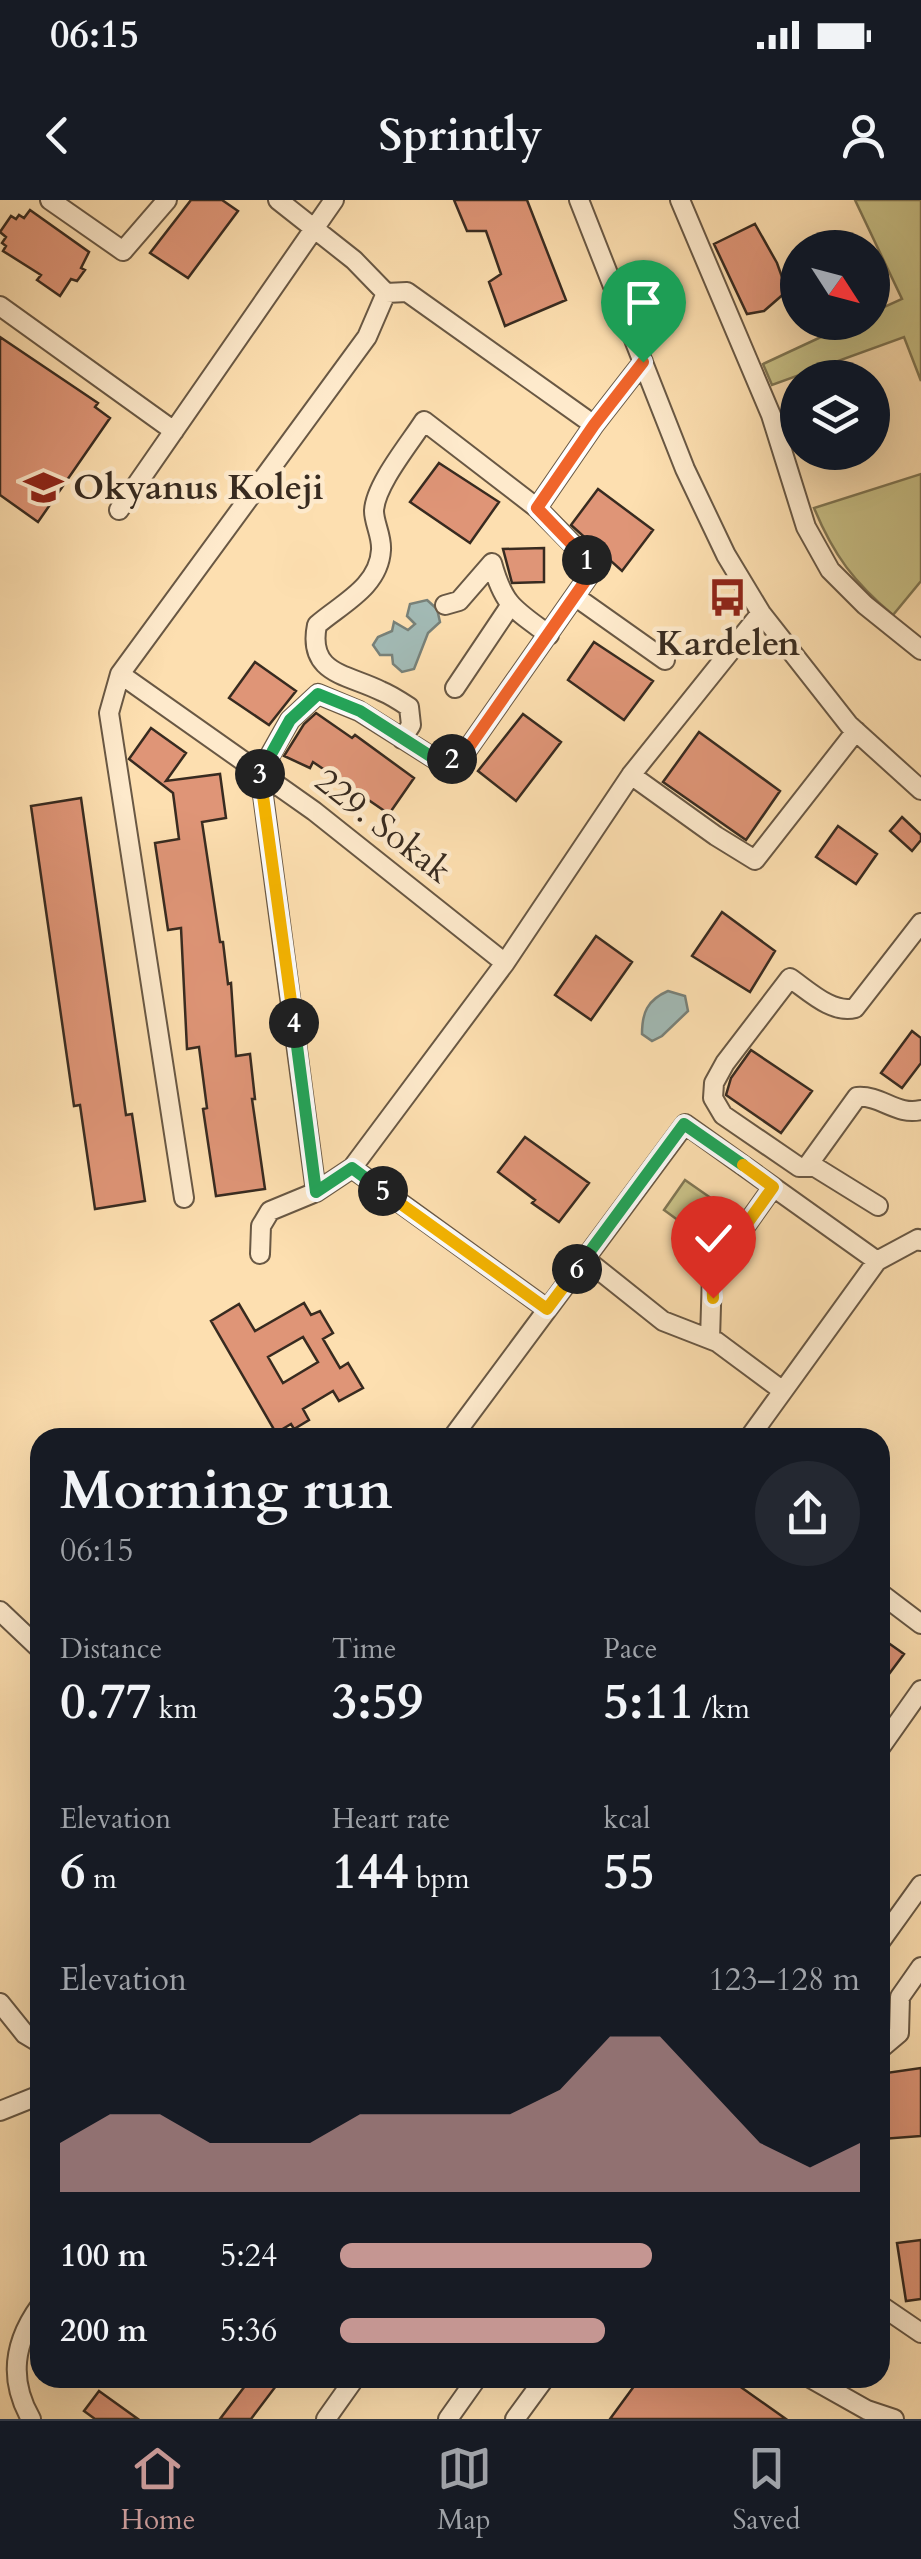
<!DOCTYPE html>
<html lang="en">
<head>
<meta charset="utf-8">
<style>
	:root { --surface:#171b24; --page:#242831; --text:#f1f3f6; --muted:#9ea1a6; --line:#363941; --accent:#c59692 }
	body { margin:0; font-family:Cardo,serif; background:var(--page); color:var(--text); height:100vh; display:flex; flex-direction:column; font-size:38px; white-space:nowrap }
	* { box-sizing:border-box; margin:0 }
	p { font-size:32px; color:var(--muted) }
	.icon { flex:none; width:55px; height:55px; fill:none; stroke:currentColor; stroke-width:2; stroke-linecap:round; stroke-linejoin:round }
	.map { position:relative; flex:1; overflow:hidden }
	.sheet { position:absolute; left:30px; top:1228px; width:860px; height:960px; display:flex; flex-direction:column; background:var(--surface); border-radius:30px; box-shadow:0 10px 40px #0002 }
	.sheet>* { flex:none }
	.needle { width:65px; rotate:126deg }
	.fabs { position:absolute; left:780px; top:30px; display:grid; gap:20px }
	.fabs a { display:grid; place-items:center; width:110px; height:110px; border-radius:50%; background:var(--surface); box-shadow:0 10px 40px #0002; font-size:50px }
	.pin { position:absolute; display:grid; place-items:center; width:85px; height:85px; color:#fff; margin:-102px -42px; border-radius:50% 50% 50% 0; rotate:-45deg; box-shadow:0 0 10px #0007 }
	.pin .icon { rotate:45deg }
	.km { position:absolute; width:50px; height:50px; margin:-25px; border-radius:50%; background:#222; color:#fff; font-size:28px; line-height:50px; text-align:center }
	.round { display:grid; place-items:center; flex:none; width:105px; height:105px; border-radius:52px; background:var(--page) }
	.head { display:flex; align-items:center; justify-content:space-between; height:170px; padding:0 30px }
	h1 { font-size:55px; font-weight:600; line-height:75px }
	.metrics { display:grid; grid-template-columns:repeat(3,1fr); gap:15px; height:170px; padding:10px 30px }
	.metrics div { display:grid; align-content:center }
	.metrics b { font-size:50px; font-weight:600 }
	.metrics small { font-size:28px; font-weight:400 }
	.metrics p { font-size:28px }
	.chart { height:280px; padding:20px 30px }
	.chart p { display:flex; justify-content:space-between }
	.chart svg { width:100%; height:180px; margin-top:10px; fill:var(--accent); opacity:.7 }
	ul { padding:0 30px; list-style:none; font-size:32px }
	li { display:grid; grid-template-columns:160px 120px 1fr; align-items:center; height:75px }
	li i { height:25px; border-radius:12px; background:var(--accent) }
	.status { display:flex; justify-content:space-between; align-items:center; height:70px; padding:0 50px; background:var(--surface); direction:ltr }
	.status svg { height:28px; fill:currentColor }
	header { display:flex; justify-content:space-between; align-items:center; height:130px; padding:0 30px; background:var(--surface); font-size:45px; font-weight:600 }
	.tab-bar { display:flex; justify-content:space-around; align-items:center; height:140px; border-top:2px solid var(--line); background:var(--surface); font-size:28px; color:var(--muted) }
	.tab-bar a { display:grid; justify-items:center; gap:5px }
	.tab-bar .current { color:var(--accent) }
	.map>svg:first-child { display:block }
	.green { fill:#c8c086; stroke:#807653; stroke-width:2.5 }
	.water { fill:#a2bab5; stroke:#788179; stroke-width:2.5 }
	.building { fill:#df9577; stroke:#382b20; stroke-width:2.5; fill-rule:evenodd }
	.lines { fill:none; stroke-linecap:round; stroke-linejoin:round }
	.minor-casing { stroke:#695844; stroke-width:22 }
	.minor { stroke:#feeacc; stroke-width:18 }
	.split-1-casing { stroke:#fff; stroke-width:20 }
	.split-2-casing { stroke:#fff; stroke-width:20 }
	.split-3-casing { stroke:#fff; stroke-width:20 }
	.split-4-casing { stroke:#fff; stroke-width:20 }
	.split-5-casing { stroke:#fff; stroke-width:20 }
	.split-6-casing { stroke:#fff; stroke-width:20 }
	.split-7-casing { stroke:#fff; stroke-width:20 }
	.split-8-casing { stroke:#fff; stroke-width:20 }
	.split-1 { stroke:#f0652b; stroke-width:12 }
	.split-2 { stroke:#f0652b; stroke-width:12 }
	.split-3 { stroke:#22a559; stroke-width:12 }
	.split-4 { stroke:#f5b400; stroke-width:12 }
	.split-5 { stroke:#22a559; stroke-width:12 }
	.split-6 { stroke:#f5b400; stroke-width:12 }
	.split-7 { stroke:#22a559; stroke-width:12 }
	.split-8 { stroke:#f5b400; stroke-width:12 }
	.labels { text-anchor:middle; dominant-baseline:central; stroke-width:9; stroke-linejoin:round; paint-order:stroke }
	.poi-label { font-size:35px; font-weight:bold; fill:#382b20; stroke:#feeacc; text-anchor:start }
	.street-label { font-size:35px; fill:#382b20; stroke:#feeacc }
</style>
</head>
<body>
<div class="status"><b>06:15</b><svg viewBox="0 0 49 12"><path d="M0 12V9h3v3zM5 12V6h3v6zM10 12V3h3v9zM15 12V0h3v12zM26 1h20v11H26zM47 4h2v5h-2z"/></svg></div>
<header><svg class="icon" aria-label="back" viewBox="0 0 24 24"><path d="M15 5l-7 7 7 7"/></svg>Sprintly<svg class="icon" aria-label="person" viewBox="0 0 24 24"><circle cx="12" cy="8" r="4"/><path d="M4 21q1-7 8-7t8 7"/></svg></header>
<div class="map">
<svg width="921" height="2219" viewBox="0 0 921 2219">
	<rect width="100%" height="100%" fill="#fddfb0"/>
	<filter id="stains"><feTurbulence type="fractalNoise" baseFrequency=".002" numOctaves="4"/><feColorMatrix values="0 0 0 0 .2 0 0 0 0 .09 0 0 0 0 .02 0 0 0 .5 -.17"/></filter>
	<radialGradient id="worn" r=".72"><stop offset=".6" stop-color="#630" stop-opacity="0"/><stop offset="1" stop-color="#630" stop-opacity=".3"/></radialGradient>
	<!-- green -->
	<path class="green" d="M855,0H921V181L904,137L772,185L763,164L851,123L872,122L873,112L902,99Z
		M921,274V381L893,415C854,382 834,356 814,308Z
		M685,980L741,1019L719,1050L664,1010Z"/>
	<!-- water -->
	<path class="water" d="M427,400L437,409L440,422L428,433L414,469L402,472L393,464L392,455H380L373,445L378,437L392,431L394,422L408,430L415,424L407,416L410,404Z
		M668,791L685,796L688,811L662,836L652,841L642,834C642,813 647,800 668,791Z"/>
	<!-- building -->
	<path class="building" d="M191,0H222L238,11L188,78L150,53Z
		M454,0H527L566,100L505,126L489,82L501,74L486,31H467Z
		M30,10L89,52L81,68L85,70L77,81L71,79L60,96L37,80L41,75L3,51L6,46L2,43L6,37L0,32L11,16L16,19L19,15L24,18Z
		M755,24L777,63L787,91L764,111L747,114L714,44Z
		M0,137L98,203L95,207L110,218L38,322L0,295Z
		M439,263L499,302L470,343L410,302Z
		M598,289L653,330L622,371L571,325Z
		M544,348V382L512,383L503,349Z
		M594,442L653,481L624,520L568,480Z
		M255,462L296,491L269,525L229,498Z
		M316,513L352,538L355,535L414,578L389,614L313,562L310,568L284,556L304,524Z
		M523,514L561,542L516,601L478,571Z
		M151,528L186,553L166,581L220,574L226,618L202,622L220,742H223L228,784L231,783L236,856L250,854L255,899H252L265,989L216,996L203,909L207,908L199,847L187,849L181,728L168,730L155,643L179,639L173,593L129,559Z
		M699,532L780,591L746,640L663,582Z
		M81,598L126,915L132,914L145,1001L95,1009L80,905L74,906L31,606Z
		M902,617L921,635V640L912,651L890,631Z
		M838,626L877,654L856,684L816,657Z
		M722,712L775,751L750,792L692,756Z
		M596,736L632,762L591,820L555,795Z
		M912,831L921,838V863L902,888L881,873Z
		M751,850L812,891L781,933L726,895L731,878Z
		M525,937L589,983L559,1022L532,1003L535,1000L498,972Z
		M304,1103L311,1115L320,1111L333,1133L323,1139L340,1168L348,1163L363,1188L339,1201L333,1191L303,1209L309,1220L294,1229L291,1224L276,1233L211,1121L239,1104L255,1131ZM303,1137L318,1162L283,1183L268,1157Z
		M880,1437L904,1454L880,1486Z
		M921,1868V1936L882,1939L880,1880L886,1879V1873Z
		M921,2040V2099L906,2101L897,2043Z
		M251,2178H282L251,2219H220Z
		M640,2178H728L786,2219H610Z
		M99,2191L138,2219H95L84,2211Z"/>
	<g class="lines">
		<defs>
			<path id="minor" d="M50,0L123,51L167,0
				M278,0L354,60L386,93L407,92L594,225
				M579,0L685,269L726,355L761,413L849,525L921,590
				M680,0L771,215L806,327L830,370L865,405L921,450
				M0,106L174,231
				M119,310L334,0
				M576,397L665,460
				M445,405L459,401L492,363C504,406 514,409 549,435
				M120,474L314,611L505,763
				M455,488L510,406
				M402,539L411,525L409,507C400,501 391,495 381,491C347,474 307,474 317,425C341,404 379,387 381,350C382,336 374,323 374,311C375,285 410,243 424,221L537,308L594,225L643,162
				M631,575L716,636L755,660L856,531
				M808,965L857,897C881,895 897,916 921,910
				M352,968L547,1109
				M316,992L260,573L290,520L318,494L359,511L435,559H454L467,550L595,367L537,308
				M184,998L109,513L120,474L367,137L386,93
				M878,1006L815,967H799L723,915L713,898L714,883L725,863L790,778C809,791 832,814 855,808L921,723
				M260,1054L261,1026L270,1011L316,992L352,968L505,763L631,575L761,413
				M584,1058L663,1121L717,1142L783,1191
				M710,1139L712,1073L773,987
				M452,1238L685,924L877,1061
				M749,1238L877,1061L918,1039L921,1041
				M880,1393L921,1424
				M0,1411L40,1449
				M880,1548L921,1490
				M880,1742L921,1685
				M0,1803L25,1834L40,1843
				M880,1849L899,1833L900,1797L921,1767
				M0,1911L40,1895
				M880,2105L921,2133
				M810,2178L867,2210L894,2219
				M31,2219C8,2179 14,2142 40,2106
				M326,2219L355,2178
				M448,2219L477,2178
				M515,2219L545,2178"/>
		</defs>
		<!-- minor casing -->
		<use href="#minor" class="minor-casing"/>
		<!-- minor -->
		<use href="#minor" class="minor"/>
	</g>
	<g class="lines">
		<defs>
			<path id="split-1" d="M587,360L537,308L594,225L643,162"/>
			<path id="split-2" d="M452,559L467,550L595,367L587,360"/>
			<path id="split-3" d="M260,574L290,520L318,494L360,511L435,559H452"/>
			<path id="split-4" d="M260,574L294,823"/>
			<path id="split-5" d="M294,823L316,992L352,968L383,991"/>
			<path id="split-6" d="M383,991L547,1109L577,1069"/>
			<path id="split-7" d="M577,1069L684,924L743,965"/>
			<path id="split-8" d="M713,1098L712,1073L773,987L743,965"/>
		</defs>
		<!-- split-1 casing -->
		<use href="#split-1" class="split-1-casing"/>
		<!-- split-2 casing -->
		<use href="#split-2" class="split-2-casing"/>
		<!-- split-3 casing -->
		<use href="#split-3" class="split-3-casing"/>
		<!-- split-4 casing -->
		<use href="#split-4" class="split-4-casing"/>
		<!-- split-5 casing -->
		<use href="#split-5" class="split-5-casing"/>
		<!-- split-6 casing -->
		<use href="#split-6" class="split-6-casing"/>
		<!-- split-7 casing -->
		<use href="#split-7" class="split-7-casing"/>
		<!-- split-8 casing -->
		<use href="#split-8" class="split-8-casing"/>
		<!-- split-1 -->
		<use href="#split-1" class="split-1"/>
		<!-- split-2 -->
		<use href="#split-2" class="split-2"/>
		<!-- split-3 -->
		<use href="#split-3" class="split-3"/>
		<!-- split-4 -->
		<use href="#split-4" class="split-4"/>
		<!-- split-5 -->
		<use href="#split-5" class="split-5"/>
		<!-- split-6 -->
		<use href="#split-6" class="split-6"/>
		<!-- split-7 -->
		<use href="#split-7" class="split-7"/>
		<!-- split-8 -->
		<use href="#split-8" class="split-8"/>
	</g>
	<!-- icons -->
	<defs>
		<symbol id="school-bare" viewBox="-9 -9 18 18"><path d="M0-5L7-2L0 1L-7-2ZM-4 1L0 2.5L4 1V4Q0 6-4 4Z" fill="#8f2418" stroke="#feeacc" stroke-width="2.5" paint-order="stroke"/></symbol>
		<symbol id="bus-bare" viewBox="-9 -9 18 18"><path d="M-5-6H5V4H4V6H2V4H-2V6H-4V4H-5ZM-3.5-4V0h7V-4ZM-3.5 1.2v1.5H-2V1.2ZM2 1.2v1.5H3.5V1.2Z" fill="#8f2418" stroke="#feeacc" stroke-width="2.5" paint-order="stroke"/></symbol>
	</defs>
	<g fill-rule="evenodd">
		<use href="#school-bare" x="16" y="260" width="55" height="55"/>
		<use href="#bus-bare" x="700" y="370" width="55" height="55"/>
	</g>
	<g class="labels">
		<!-- poi labels -->
		<g class="poi-label">
			<text x="73" y="288">Okyanus Koleji</text>
			<text x="728" y="444" text-anchor="middle">Kardelen</text>
		</g>
		<!-- street labels -->
		<g class="street-label">
			<text transform="translate(383 626) rotate(38)">229. Sokak</text>
		</g>
	</g>
	<rect width="100%" height="100%" filter="url(#stains)"/>
	<rect width="100%" height="100%" fill="url(#worn)"/>
</svg>
<div class="fabs">
<a><svg class="needle" viewBox="-14 -14 28 28"><path d="M0-13l5 13h-10z" fill="#e53935"/><path d="M0 13l5-13h-10z" fill="#9ea1a6"/></svg></a>
<a><svg class="icon" aria-label="layers" viewBox="0 0 24 24"><path d="M12 4l9 5-9 5-9-5zM3 14l9 5 9-5"/></svg></a>
</div>
<div class="pin" style="left:643px;top:162px;background:#1e9e55"><svg class="icon" aria-label="arrive" viewBox="0 0 24 24"><path d="M6 21V4h12l-3 4 3 4H6"/></svg></div>
<div class="pin" style="left:713px;top:1098px;background:#d93025"><svg class="icon" aria-label="check" viewBox="0 0 24 24"><path d="M5 12l5 5 9-10"/></svg></div>
<b class="km" style="left:587px;top:360px">1</b>
<b class="km" style="left:452px;top:559px">2</b>
<b class="km" style="left:260px;top:574px">3</b>
<b class="km" style="left:294px;top:823px">4</b>
<b class="km" style="left:383px;top:991px">5</b>
<b class="km" style="left:577px;top:1069px">6</b>
<section class="sheet">
<div class="head"><div><h1>Morning run</h1><p>06:15</p></div><a class="round"><svg class="icon" aria-label="share" viewBox="0 0 24 24"><path d="M12 15V3M7 8l5-5 5 5M5 13v7h14v-7"/></svg></a></div>
<div class="metrics">
<div><p>Distance</p><b>0.77<small> km</small></b></div>
<div><p>Time</p><b>3:59</b></div>
<div><p>Pace</p><b>5:11<small> /km</small></b></div>
</div>
<div class="metrics">
<div><p>Elevation</p><b>6<small> m</small></b></div>
<div><p>Heart rate</p><b>144<small> bpm</small></b></div>
<div><p>kcal</p><b>55</b></div>
</div>
<div class="chart"><p><span>Elevation</span>123–128 m</p>
<svg viewBox="0 0 160 44" preserveAspectRatio="none"><path d="M0 44V32L10 25L20 25L30 32L40 32L50 32L60 25L70 25L80 25L90 25L100 19L110 6L120 6L130 19L140 32L150 38L160 32V44z"/></svg>
</div>
<ul>
<li><b>100 m</b>5:24<i style="width:60%"></i></li>
<li><b>200 m</b>5:36<i style="width:51%"></i></li>
</ul>
</section>
</div>
<nav class="tab-bar">
<a class="current"><svg class="icon" aria-label="home" viewBox="0 0 24 24"><path d="M3 11l9-7 9 7M6 9v11h12V9"/></svg>Home</a>
<a><svg class="icon" aria-label="map" viewBox="0 0 24 24"><path d="M3 6l6-2 6 2 6-2v14l-6 2-6-2-6 2zM9 4v14M15 6v14"/></svg>Map</a>
<a><svg class="icon" aria-label="saved" viewBox="0 0 24 24"><path d="M7 4h10v16l-5-4-5 4z"/></svg>Saved</a>
</nav>
</body>
</html>
